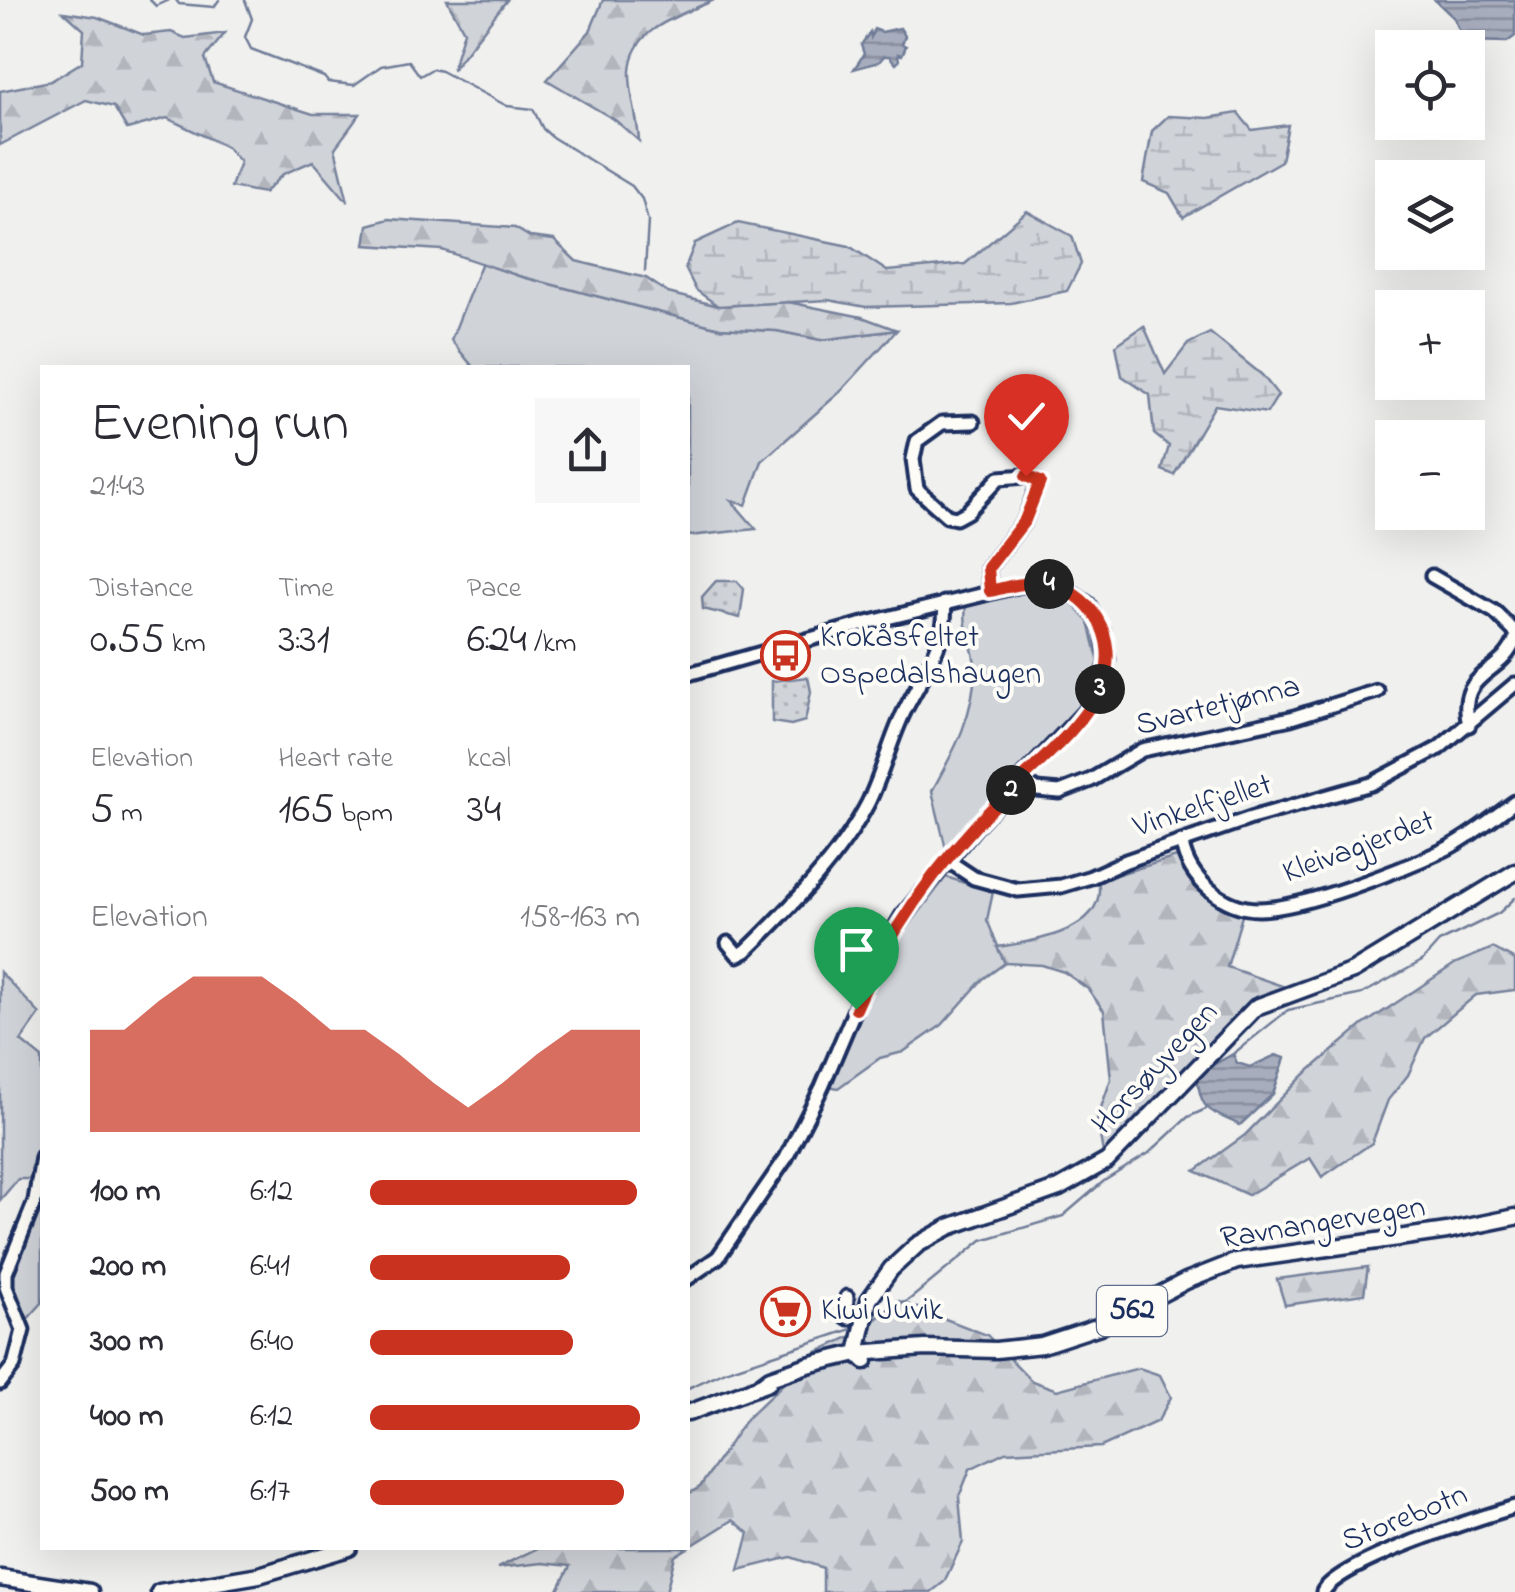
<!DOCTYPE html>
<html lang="en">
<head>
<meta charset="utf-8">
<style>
	:root { --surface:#fff; --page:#f7f7f7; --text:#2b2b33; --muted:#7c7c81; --accent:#c8321e }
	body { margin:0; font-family:"Indie Flower",sans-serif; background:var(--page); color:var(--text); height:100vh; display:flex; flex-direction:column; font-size:38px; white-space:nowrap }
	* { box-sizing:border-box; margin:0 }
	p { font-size:32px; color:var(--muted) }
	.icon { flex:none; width:55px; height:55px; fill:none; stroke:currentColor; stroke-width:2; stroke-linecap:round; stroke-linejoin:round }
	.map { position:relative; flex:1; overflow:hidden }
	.panel { position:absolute; left:40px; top:365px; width:650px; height:1185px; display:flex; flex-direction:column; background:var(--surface); border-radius:0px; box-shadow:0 10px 40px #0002 }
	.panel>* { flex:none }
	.tools { position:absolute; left:1375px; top:30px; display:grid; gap:20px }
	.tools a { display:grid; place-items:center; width:110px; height:110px; border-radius:0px; background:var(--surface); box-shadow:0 10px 40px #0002; font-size:50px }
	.pin { position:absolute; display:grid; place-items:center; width:85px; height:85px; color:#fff; margin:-102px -42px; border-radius:50% 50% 50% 0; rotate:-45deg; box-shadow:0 0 10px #0007 }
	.pin .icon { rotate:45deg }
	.km { position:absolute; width:50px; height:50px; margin:-25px; border-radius:50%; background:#222; color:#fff; font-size:28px; line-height:50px; text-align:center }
	.round { display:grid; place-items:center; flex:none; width:105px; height:105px; border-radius:0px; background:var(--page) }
	.head { display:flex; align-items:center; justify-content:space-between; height:170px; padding:0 50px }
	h1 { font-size:55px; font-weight:600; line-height:75px }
	.figures { display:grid; grid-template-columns:repeat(3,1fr); gap:15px; height:170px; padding:10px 50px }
	.figures div { display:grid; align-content:center }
	.figures b { font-size:42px; font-weight:600 }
	.figures small { font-size:28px; font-weight:400 }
	.figures p { font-size:28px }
	.chart { height:280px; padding:20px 50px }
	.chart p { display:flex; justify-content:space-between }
	.chart svg { width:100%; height:180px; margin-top:10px; fill:var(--accent); opacity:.7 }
	ul { padding:0 50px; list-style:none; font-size:32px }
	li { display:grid; grid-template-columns:160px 120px 1fr; align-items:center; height:75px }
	li i { height:25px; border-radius:12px; background:var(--accent) }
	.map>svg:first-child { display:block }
	.grass { fill:#d0d3d8; stroke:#76819b; stroke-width:2.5 }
	.forest { fill:url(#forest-firs); stroke:#76819b; stroke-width:2.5 }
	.wetland { fill:url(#wetland-marsh); stroke:#76819b; stroke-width:2.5 }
	.park { fill:url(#park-dots); stroke:#76819b; stroke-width:2.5 }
	.water { fill:url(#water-rules); stroke:#6f7b97; stroke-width:2.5 }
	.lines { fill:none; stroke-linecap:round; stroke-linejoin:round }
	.stream { stroke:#6f7b97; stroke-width:2.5 }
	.minor-casing { stroke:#1b2f5e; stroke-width:19 }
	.major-casing { stroke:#1b2f5e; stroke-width:21 }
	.minor { stroke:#fdfcf7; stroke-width:11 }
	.major { stroke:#fdfcf7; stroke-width:14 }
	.route-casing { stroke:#fff; stroke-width:20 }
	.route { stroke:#c8321e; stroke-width:12 }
	.labels { text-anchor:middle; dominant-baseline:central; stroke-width:8; stroke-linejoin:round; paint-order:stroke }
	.shield { fill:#fdfcf7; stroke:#5f6c8c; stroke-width:2.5 }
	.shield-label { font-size:30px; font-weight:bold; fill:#1b2f5e }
	.poi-label { font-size:32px; fill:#1b2f5e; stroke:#fdfcf7; text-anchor:start }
	.street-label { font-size:32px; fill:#1b2f5e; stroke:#fdfcf7 }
</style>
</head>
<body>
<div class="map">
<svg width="1515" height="1592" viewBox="0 0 1515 1592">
	<defs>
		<pattern id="forest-firs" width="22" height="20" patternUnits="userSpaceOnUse" patternTransform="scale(2.5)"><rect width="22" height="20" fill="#d0d3d8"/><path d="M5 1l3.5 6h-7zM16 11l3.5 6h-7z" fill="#b2b5bc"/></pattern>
		<pattern id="wetland-marsh" width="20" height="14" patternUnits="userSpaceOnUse" patternTransform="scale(2.5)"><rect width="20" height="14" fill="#d0d3d8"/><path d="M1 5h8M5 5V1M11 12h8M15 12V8" fill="none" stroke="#b2b5bc"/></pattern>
		<pattern id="park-dots" width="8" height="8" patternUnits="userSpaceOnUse" patternTransform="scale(2.5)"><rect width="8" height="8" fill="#d0d3d8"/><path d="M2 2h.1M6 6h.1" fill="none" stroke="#b2b5bc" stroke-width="1.8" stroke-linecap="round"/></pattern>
		<pattern id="water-rules" width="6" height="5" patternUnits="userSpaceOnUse" patternTransform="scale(2.5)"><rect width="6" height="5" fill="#a7adbd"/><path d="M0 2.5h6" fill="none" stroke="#878d9d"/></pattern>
	</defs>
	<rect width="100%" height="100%" fill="#f0f0ee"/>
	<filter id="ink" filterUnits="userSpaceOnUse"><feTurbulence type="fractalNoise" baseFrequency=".01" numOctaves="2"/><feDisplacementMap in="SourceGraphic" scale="20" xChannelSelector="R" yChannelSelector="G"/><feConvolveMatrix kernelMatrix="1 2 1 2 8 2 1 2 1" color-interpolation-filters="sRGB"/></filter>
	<g filter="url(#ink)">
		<!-- grass -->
		<path class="grass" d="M482,262L519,276L720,328L777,331L821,340L897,330L841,391L762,461L746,505L731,500L756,529L688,536V368L473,367L451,340Z
			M1033,590L1070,601L1089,622L1099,663L1082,704L946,849L932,791C954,751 974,716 975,668C975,647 962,629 966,607Z
			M946,877L993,892L987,920L1005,963L983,979L942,1025L903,1052L880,1058L838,1088L829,1086L867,999L905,931Z
			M0,972L40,1014L21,1041L42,1058V1137L34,1179H18L0,1200Z
			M42,1166V1303L25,1322L12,1300L10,1268Z"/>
		<!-- forest -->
		<path class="forest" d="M447,0H507L452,70L464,31Z
			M603,0H714C680,16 632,27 630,71C629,92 638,119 639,141L615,120L547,80L590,31Z
			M64,12L97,17L144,35L171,32L185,38L225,33L205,58L213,82L313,114H360L335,148L348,202L313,161L283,174L264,193L231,187L240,162L225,146L167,118L127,129L114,107L86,100L0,145V91L51,81L82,62L84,30Z
			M389,219L515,228L530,237L554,240L576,261L646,278L668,293L718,306L788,302L862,317L897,330L821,340L777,331L720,328L519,276L442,250L365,245L368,225Z
			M1180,856C1198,893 1205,897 1244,909L1227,967L1288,988L1248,1007L1227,1025L1161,1100L1104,1158L1097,1119L1111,1079L1104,1011L1088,989L1064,972L1042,965L1005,963L997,947C1032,942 1109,931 1098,880Z
			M1493,948L1515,960V990L1476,995L1425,1038L1408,1075L1388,1100L1372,1143L1322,1177L1310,1158L1248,1195L1195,1171L1245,1135L1304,1075L1363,1025L1456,963Z
			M1368,1267L1364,1294L1285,1305L1277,1279Z
			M899,1301L987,1335L1032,1381L1057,1390L1139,1368L1160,1375L1171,1397L1158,1421L1101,1447L1005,1452L970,1469L959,1497L963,1542L944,1582L931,1592H823V1568L791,1557L739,1570L749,1533L733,1520L675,1556L666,1592H557L570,1566L542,1563L497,1568L538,1548H688V1494L700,1487L746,1419L782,1385L796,1362L858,1333Z"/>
		<!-- wetland -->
		<path class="wetland" d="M1238,113L1252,130L1288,125L1281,161L1183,217L1169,193L1143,182L1152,131L1168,116L1208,118Z
			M1027,211L1072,236L1081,264L1067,291L1011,303L866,307L828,300L718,306L696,290L685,268L695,243L738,223L849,246L887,271L965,264Z
			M1144,326L1165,374L1188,344L1210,333L1262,375L1278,395L1267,413L1215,405L1174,475L1162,470L1169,446L1154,434L1150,395L1122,376L1116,345Z"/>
		<!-- park -->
		<path class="park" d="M716,581H737L744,589L740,618L703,609L702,597Z
			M808,677L811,692L805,721L791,725L772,722V681Z"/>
		<!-- water -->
		<path class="water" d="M1435,0H1515V36L1507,42L1464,41L1454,18Z
			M900,28L905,36L902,44L906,46L902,55L898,54L899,61L896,64L889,56H884L879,62L854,69L864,54L861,45L870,32L871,37L874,29L882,32Z
			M1233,1054L1237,1063L1250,1067L1276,1055L1285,1058L1273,1094L1240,1125C1208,1110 1200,1111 1197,1074Z"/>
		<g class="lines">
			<!-- stream -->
			<path class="stream" d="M150,0L156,6L169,0
				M176,0L179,4L214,7L219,0
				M245,0L252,19L245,37L251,49L324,77L328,82L354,85L381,66L409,61L420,76L432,69L441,71L507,106L533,109L543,129L552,137L632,186L642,199L648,221L645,271
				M1233,1054L1288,1010L1362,994L1422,961L1439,942L1499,913L1515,898
				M871,1320L909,1300L982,1240L1063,1216L1104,1181L1149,1153L1188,1117L1206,1109
				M688,1388L725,1371L855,1328"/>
			<defs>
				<path id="minor" d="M973,422L942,423L917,441L913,459L917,489L947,516L956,518L967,512L999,478L1026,476L1039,482L1025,520L988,568L990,591
					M1432,576L1495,612L1515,632
					M688,674L863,624L1029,583L1064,588L1088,604L1103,631L1108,659L1101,687L1085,711L979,823L902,916L875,962L822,1087L786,1158L718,1257L688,1278
					M1469,725C1456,671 1501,677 1515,640
					M1022,780L1037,790L1060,792L1091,780L1142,750L1291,718L1377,691
					M1182,844C1189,879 1223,909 1259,909C1303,909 1403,869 1444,850C1469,838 1492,818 1515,802
					M947,860L974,878L1018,890L1061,886L1091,877L1126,861L1251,818L1371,784L1439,748L1515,684
					M728,943L738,955L746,951C789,909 840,857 868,803C883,773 890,740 905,710C921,678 949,640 944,603
					M847,1297L846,1316L849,1318
					M0,1383L14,1365L23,1330L6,1287V1273L35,1201L42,1157
					M1323,1592C1339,1562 1478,1518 1515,1507"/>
				<path id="major" d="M865,1361L857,1353L869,1300L891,1269L917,1245L949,1227L1059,1188L1107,1161L1256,1007L1353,971L1515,872
					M762,1384L770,1378L808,1365L857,1353L925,1348L996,1350L1042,1345L1100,1326L1186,1281L1237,1261L1447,1231L1515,1217
					M688,1413L768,1383
					M0,1578L90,1592
					M159,1592L259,1575L349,1548"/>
			</defs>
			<!-- minor casing -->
			<use href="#minor" class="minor-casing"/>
			<!-- major casing -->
			<use href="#major" class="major-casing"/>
			<!-- minor -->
			<use href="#minor" class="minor"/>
			<!-- major -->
			<use href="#major" class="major"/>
		</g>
	</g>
	<g class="lines" filter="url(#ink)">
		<defs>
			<path id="route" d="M856,1009C889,928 940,860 1002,798C1034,766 1085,726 1102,684C1121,639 1090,588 1042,583C1024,582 1007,587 990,591L988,568L1025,520L1040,482L1026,476"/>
		</defs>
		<!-- route casing -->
		<use href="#route" class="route-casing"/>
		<!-- route -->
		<use href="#route" class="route"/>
	</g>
	<!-- icons -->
	<defs>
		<symbol id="bus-ring" viewBox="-11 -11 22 22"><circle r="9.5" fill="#fdfcf7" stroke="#c8321e" stroke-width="1.5"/><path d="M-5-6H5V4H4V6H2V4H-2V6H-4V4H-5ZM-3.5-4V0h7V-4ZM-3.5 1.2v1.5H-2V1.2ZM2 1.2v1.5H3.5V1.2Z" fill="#c8321e"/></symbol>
		<symbol id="supermarket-ring" viewBox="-11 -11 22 22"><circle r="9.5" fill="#fdfcf7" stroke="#c8321e" stroke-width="1.5"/><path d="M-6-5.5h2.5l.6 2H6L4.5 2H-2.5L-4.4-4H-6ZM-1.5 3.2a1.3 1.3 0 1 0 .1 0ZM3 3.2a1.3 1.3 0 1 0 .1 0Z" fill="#c8321e"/></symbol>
	</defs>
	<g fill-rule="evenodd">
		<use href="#bus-ring" x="758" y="628" width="55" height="55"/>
		<use href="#supermarket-ring" x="758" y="1284" width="55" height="55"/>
	</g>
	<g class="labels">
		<!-- shield labels -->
		<rect class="shield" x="1097" y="1286" width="70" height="50" rx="8"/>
		<g class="shield-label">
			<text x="1132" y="1311">562</text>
		</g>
		<!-- poi labels -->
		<g class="poi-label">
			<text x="820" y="638">Krokåsfeltet<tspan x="820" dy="37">Ospedalshaugen</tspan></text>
			<text x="821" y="1311">Kiwi Juvik</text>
		</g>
		<!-- street labels -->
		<g class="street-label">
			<text transform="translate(1218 707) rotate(-14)">Svartetjønna</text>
			<text transform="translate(1203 807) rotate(-18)">Vinkelfjellet</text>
			<text transform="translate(1359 848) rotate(-20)">Kleivagjerdet</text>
			<text transform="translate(1156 1069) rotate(-47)">Horsøyvegen</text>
			<text transform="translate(1323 1224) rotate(-9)">Ravnangervegen</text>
			<text transform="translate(1405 1519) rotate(-22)">Storebotn</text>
		</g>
	</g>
</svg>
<div class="tools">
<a><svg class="icon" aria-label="locate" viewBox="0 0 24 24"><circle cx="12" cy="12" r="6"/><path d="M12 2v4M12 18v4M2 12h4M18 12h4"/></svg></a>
<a><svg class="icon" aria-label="layers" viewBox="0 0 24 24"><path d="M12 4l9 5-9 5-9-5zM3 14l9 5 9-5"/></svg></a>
<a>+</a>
<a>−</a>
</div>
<div class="pin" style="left:856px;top:1009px;background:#1e9e55"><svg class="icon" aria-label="arrive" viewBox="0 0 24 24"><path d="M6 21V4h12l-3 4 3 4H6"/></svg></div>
<div class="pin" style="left:1026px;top:476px;background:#d93025"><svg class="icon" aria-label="check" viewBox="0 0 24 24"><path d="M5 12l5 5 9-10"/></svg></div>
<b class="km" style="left:1011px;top:790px">2</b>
<b class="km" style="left:1100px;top:689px">3</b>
<b class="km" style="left:1049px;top:584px">4</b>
<section class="panel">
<div class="head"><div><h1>Evening run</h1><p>21:43</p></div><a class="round"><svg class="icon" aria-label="share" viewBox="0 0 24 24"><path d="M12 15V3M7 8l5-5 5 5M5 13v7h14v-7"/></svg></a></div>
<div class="figures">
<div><p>Distance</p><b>0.55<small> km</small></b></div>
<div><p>Time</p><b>3:31</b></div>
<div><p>Pace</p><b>6:24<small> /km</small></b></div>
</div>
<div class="figures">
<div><p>Elevation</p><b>5<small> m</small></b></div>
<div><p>Heart rate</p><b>165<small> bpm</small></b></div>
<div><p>kcal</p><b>34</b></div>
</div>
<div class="chart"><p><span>Elevation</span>158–163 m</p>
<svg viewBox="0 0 160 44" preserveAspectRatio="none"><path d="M0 44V19L10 19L20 12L30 6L40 6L50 6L60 12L70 19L80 19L90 25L100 32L110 38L120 32L130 25L140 19L150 19L160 19V44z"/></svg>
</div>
<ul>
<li><b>100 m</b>6:12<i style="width:99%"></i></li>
<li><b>200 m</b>6:41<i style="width:74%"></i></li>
<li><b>300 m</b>6:40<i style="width:75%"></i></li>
<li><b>400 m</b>6:12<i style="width:100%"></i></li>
<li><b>500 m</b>6:17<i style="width:94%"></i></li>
</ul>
</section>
</div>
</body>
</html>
